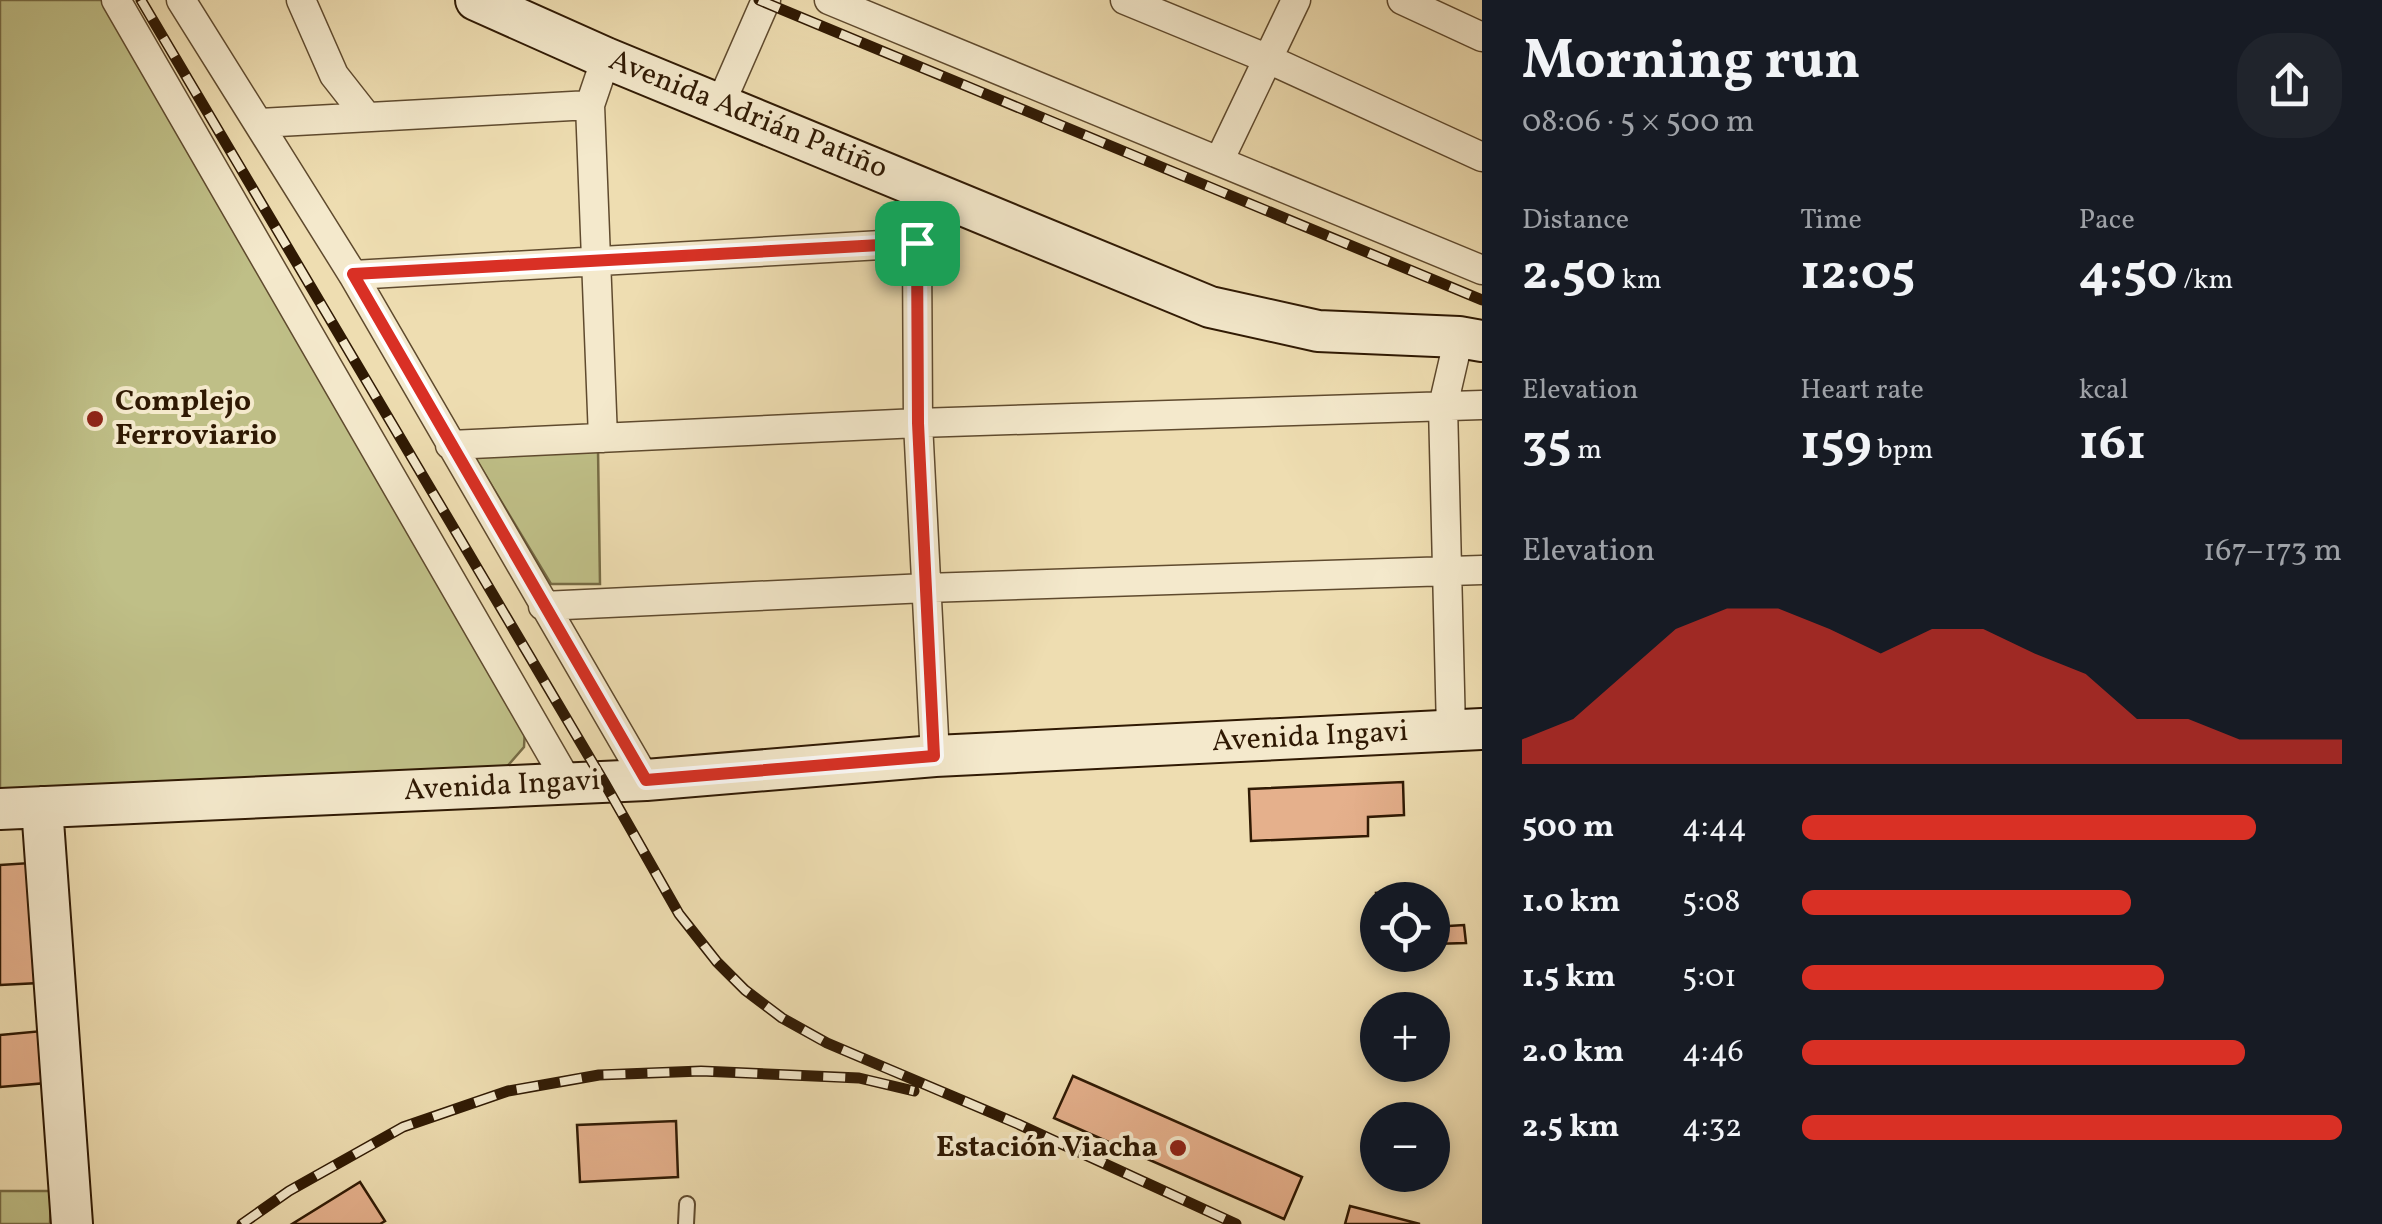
<!DOCTYPE html>
<html lang="en">
<head>
<meta charset="utf-8">
<style>
	:root { --surface:#171b24; --page:#20242c; --text:#f1f3f6; --muted:#9ea1a6; --accent:#d93025 }
	body { margin:0; font-family:Vollkorn,serif; background:var(--page); color:var(--text); height:100vh; display:flex; flex-direction:column; font-size:38px; white-space:nowrap }
	* { box-sizing:border-box; margin:0 }
	p { font-size:32px; color:var(--muted) }
	.icon { flex:none; width:55px; height:55px; fill:none; stroke:currentColor; stroke-width:2; stroke-linecap:round; stroke-linejoin:round }
	.map { position:relative; flex:1; overflow:hidden }
	.panel { display:flex; flex-direction:column; background:var(--surface); width:900px }
	.panel>* { flex:none }
	.fabs { position:absolute; left:1360px; top:882px; display:grid; gap:20px }
	.fabs a { display:grid; place-items:center; width:90px; height:90px; border-radius:50%; background:var(--surface); box-shadow:0 5px 15px #0003; font-size:50px }
	.pin { position:absolute; display:grid; place-items:center; width:85px; height:85px; color:#fff; margin:-42px; border-radius:20px; box-shadow:0 5px 15px #0006 }
	.round { display:grid; place-items:center; flex:none; width:105px; height:105px; border-radius:40px; background:var(--page) }
	.summary { display:flex; align-items:center; justify-content:space-between; height:170px; padding:0 40px }
	h1 { font-size:55px; font-weight:700; line-height:75px }
	.figures { display:grid; grid-template-columns:repeat(3,1fr); gap:15px; height:170px; padding:10px 40px }
	.figures div { display:grid; align-content:center }
	.figures b { font-size:50px; font-weight:700 }
	.figures small { font-size:28px; font-weight:400 }
	.figures p { font-size:28px }
	.chart { height:280px; padding:20px 40px }
	.chart p { display:flex; justify-content:space-between }
	.chart svg { width:100%; height:180px; margin-top:10px; fill:var(--accent); opacity:.7 }
	ul { padding:0 40px; list-style:none; font-size:32px }
	li { display:grid; grid-template-columns:160px 120px 1fr; align-items:center; height:75px }
	li i { height:25px; border-radius:12px; background:var(--accent) }
	main { display:flex; flex:1; min-height:0 }
	.map>svg:first-child { display:block }
	.green { fill:#bfbf87; stroke:#776c45; stroke-width:2.5 }
	.building { fill:#e5b08c; stroke:#2f1903; stroke-width:2.5 }
	.lines { fill:none; stroke-linecap:round; stroke-linejoin:round }
	.lane-casing { stroke:#5f4a2e; stroke-width:18 }
	.street-casing { stroke:#5f4a2e; stroke-width:31 }
	.secondary-casing { stroke:#2f1903; stroke-width:44 }
	.lane { stroke:#f4e9cc; stroke-width:14 }
	.street { stroke:#f4e9cc; stroke-width:28 }
	.secondary { stroke:#f4e9cc; stroke-width:40 }
	.rail-casing { stroke:#2f1903; stroke-width:11 }
	.rail { stroke:#f4e9cc; stroke-width:8; stroke-dasharray:22; stroke-linecap:butt }
	.route-casing { stroke:#fff; stroke-width:20 }
	.route { stroke:#d93025; stroke-width:12 }
	.poi-dot { fill:#8f2418; stroke:#f4e9cc; stroke-width:4 }
	.labels { text-anchor:middle; dominant-baseline:central; stroke-width:8; stroke-linejoin:round; paint-order:stroke }
	.street-label { font-size:30px; fill:#2f1903; stroke:#f4e9cc }
	.poi-label { font-size:30px; font-weight:bold; fill:#2f1903; stroke:#f4e9cc; text-anchor:start }
</style>
</head>
<body>
<main>
<div class="map">
<svg width="1482" height="1224" viewBox="0 0 1482 1224">
	<rect width="100%" height="100%" fill="#eeddb1"/>
	<filter id="stains"><feTurbulence type="fractalNoise" baseFrequency=".002" numOctaves="4"/><feColorMatrix values="0 0 0 0 .2 0 0 0 0 .09 0 0 0 0 .02 0 0 0 .5 -.17"/></filter>
	<radialGradient id="worn" r=".72"><stop offset=".6" stop-color="#630" stop-opacity="0"/><stop offset="1" stop-color="#630" stop-opacity=".3"/></radialGradient>
	<!-- green -->
	<path class="green" d="M0,0H104L526,710L524,747L504,770L0,793Z
		M598,449L600,584H551L475,458L491,451Z
		M0,1191H51L50,1224H0Z"/>
	<!-- building -->
	<path class="building" d="M1403,782L1404,815L1368,817V836L1251,841L1249,789Z
		M30,863L39,983L0,985V865Z
		M1402,891L1403,900H1378V917L1376,893Z
		M1464,925L1466,943L1432,944V927Z
		M42,1031L46,1083L0,1087V1035Z
		M1073,1076L1302,1177L1284,1219L1054,1118Z
		M676,1121L678,1177L580,1182L577,1125Z
		M360,1182L385,1221L380,1224H292Z
		M1350,1206L1420,1224H1345Z"/>
	<g class="lines">
		<defs>
			<path id="lane" d="M686,1224L687,1204"/>
			<path id="street" d="M116,0L568,783
				M181,0L353,275L646,780
				M301,0L334,75L367,117
				M829,0L1482,270
				M1125,0L1266,58L1482,157
				M1402,0L1482,37
				M720,105L766,0
				M260,123L590,105
				M1219,161L1296,0
				M924,187L917,243L918,423L935,756
				M353,275L917,243
				M603,438L590,105L606,58
				M450,445L918,423L1482,405
				M543,606L926,588L1482,570
				M1451,730L1443,406L1459,337"/>
			<path id="secondary" d="M476,0L606,58L1210,307L1318,331L1459,337L1482,341
				M42,807L72,1224
				M0,809L646,780L935,756L1482,729"/>
		</defs>
		<!-- lane casing -->
		<use href="#lane" class="lane-casing"/>
		<!-- street casing -->
		<use href="#street" class="street-casing"/>
		<!-- secondary casing -->
		<use href="#secondary" class="secondary-casing"/>
		<!-- lane -->
		<use href="#lane" class="lane"/>
		<!-- street -->
		<use href="#street" class="street"/>
		<!-- secondary -->
		<use href="#secondary" class="secondary"/>
		<defs>
			<path id="rail" d="M141,0L604,782L679,914L717,962L745,990L782,1018L827,1043L1018,1124L1236,1224
				M759,0L1482,300
				M242,1224L289,1191L403,1127L508,1091L599,1075L701,1071L859,1078L914,1091"/>
		</defs>
		<!-- rail casing -->
		<use href="#rail" class="rail-casing"/>
		<!-- rail -->
		<use href="#rail" class="rail"/>
	</g>
	<g class="lines">
		<defs>
			<path id="route" d="M917,243L918,423L934,756L646,780L353,274Z"/>
		</defs>
		<!-- route casing -->
		<use href="#route" class="route-casing"/>
		<!-- route -->
		<use href="#route" class="route"/>
	</g>
	<!-- markers -->
	<g class="poi-dot">
		<circle cx="95" cy="419" r="10"/>
		<circle cx="1178" cy="1148" r="10"/>
	</g>
	<g class="labels">
		<!-- street labels -->
		<g class="street-label">
			<text transform="translate(748 115) rotate(22)">Avenida Adrián Patiño</text>
			<text transform="translate(1310 737) rotate(-3)">Avenida Ingavi</text>
			<text transform="translate(502 786) rotate(-3)">Avenida Ingavi</text>
		</g>
		<!-- poi labels -->
		<g class="poi-label">
			<text x="115" y="402">Complejo<tspan x="115" dy="34">Ferroviario</tspan></text>
			<text x="1158" y="1148" text-anchor="end">Estación Viacha</text>
		</g>
	</g>
	<rect width="100%" height="100%" filter="url(#stains)"/>
	<rect width="100%" height="100%" fill="url(#worn)"/>
</svg>
<div class="fabs">
<a><svg class="icon" aria-label="locate" viewBox="0 0 24 24"><circle cx="12" cy="12" r="6"/><path d="M12 2v4M12 18v4M2 12h4M18 12h4"/></svg></a>
<a>+</a>
<a>−</a>
</div>
<div class="pin" style="left:917px;top:243px;background:#1e9e55"><svg class="icon" aria-label="arrive" viewBox="0 0 24 24"><path d="M6 21V4h12l-3 4 3 4H6"/></svg></div>
</div>
<section class="panel">
<div class="summary"><div><h1>Morning run</h1><p>08:06 · 5 × 500 m</p></div><a class="round"><svg class="icon" aria-label="share" viewBox="0 0 24 24"><path d="M12 15V3M7 8l5-5 5 5M5 13v7h14v-7"/></svg></a></div>
<div class="figures">
<div><p>Distance</p><b>2.50<small> km</small></b></div>
<div><p>Time</p><b>12:05</b></div>
<div><p>Pace</p><b>4:50<small> /km</small></b></div>
</div>
<div class="figures">
<div><p>Elevation</p><b>35<small> m</small></b></div>
<div><p>Heart rate</p><b>159<small> bpm</small></b></div>
<div><p>kcal</p><b>161</b></div>
</div>
<div class="chart"><p><span>Elevation</span>167–173 m</p>
<svg viewBox="0 0 160 44" preserveAspectRatio="none"><path d="M0 44V38L10 33L20 22L30 11L40 6L50 6L60 11L70 17L80 11L90 11L100 17L110 22L120 33L130 33L140 38L150 38L160 38V44z"/></svg>
</div>
<ul>
<li><b>500 m</b>4:44<i style="width:84%"></i></li>
<li><b>1.0 km</b>5:08<i style="width:61%"></i></li>
<li><b>1.5 km</b>5:01<i style="width:67%"></i></li>
<li><b>2.0 km</b>4:46<i style="width:82%"></i></li>
<li><b>2.5 km</b>4:32<i style="width:100%"></i></li>
</ul>
</section>
</main>
</body>
</html>
